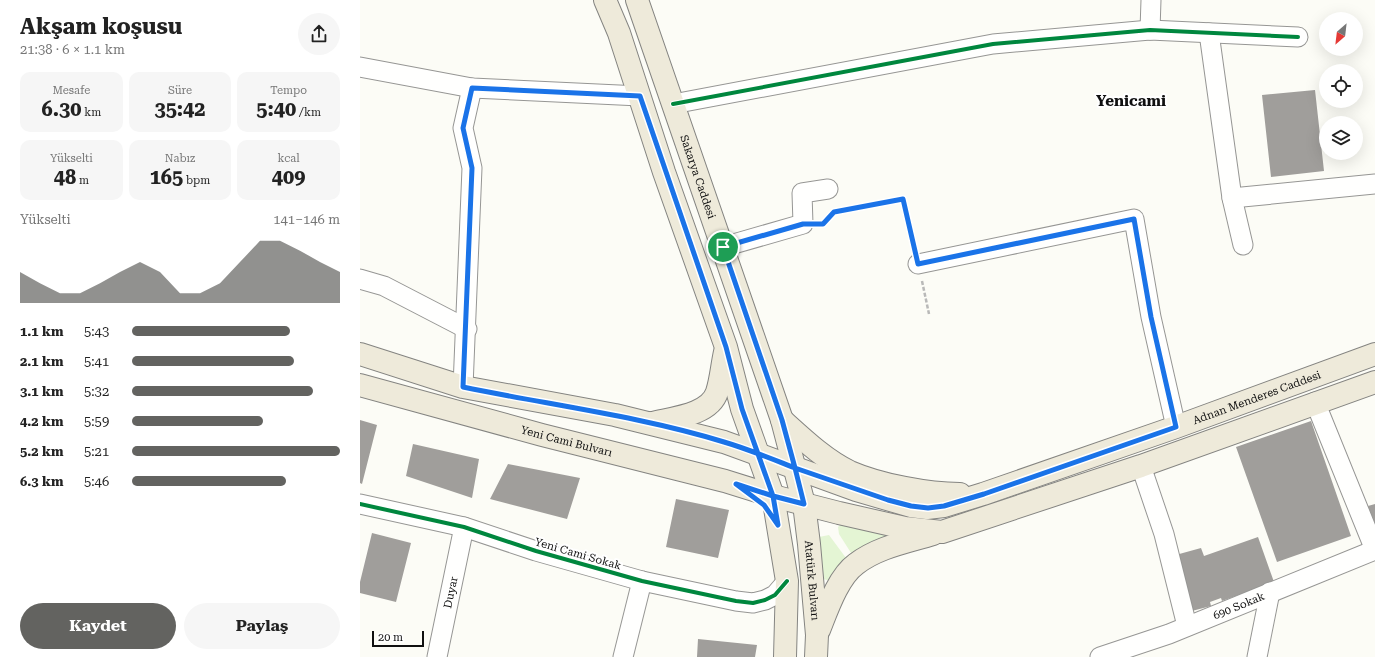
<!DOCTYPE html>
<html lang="tr">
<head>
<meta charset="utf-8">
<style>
	:root { --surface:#fff; --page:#f6f6f6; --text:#222; --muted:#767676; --accent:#636360 }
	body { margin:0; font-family:"Roboto Serif",serif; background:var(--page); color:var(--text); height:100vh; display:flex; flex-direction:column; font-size:15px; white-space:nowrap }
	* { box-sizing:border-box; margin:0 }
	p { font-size:13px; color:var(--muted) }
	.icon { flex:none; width:22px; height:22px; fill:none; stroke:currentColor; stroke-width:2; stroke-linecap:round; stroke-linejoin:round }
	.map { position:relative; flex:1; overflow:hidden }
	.sheet { display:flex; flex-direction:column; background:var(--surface); width:360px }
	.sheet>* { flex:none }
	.needle { width:26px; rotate:208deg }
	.tools { position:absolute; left:959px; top:12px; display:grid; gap:8px }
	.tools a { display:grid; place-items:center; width:44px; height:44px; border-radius:50%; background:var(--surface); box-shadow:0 4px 16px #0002; font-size:20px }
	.scale { position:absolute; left:12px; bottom:10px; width:52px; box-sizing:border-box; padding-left:4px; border:2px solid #101010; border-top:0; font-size:11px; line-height:14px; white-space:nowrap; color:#101010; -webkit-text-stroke:3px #fff; paint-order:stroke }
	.pin { position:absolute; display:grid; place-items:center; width:34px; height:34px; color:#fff; margin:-17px; border:2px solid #fff; border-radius:50%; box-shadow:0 1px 4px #0007 }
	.round { display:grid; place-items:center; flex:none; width:42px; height:42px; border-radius:21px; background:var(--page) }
	.headline { display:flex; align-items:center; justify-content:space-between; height:68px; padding:0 20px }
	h1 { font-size:22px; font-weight:700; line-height:30px }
	.stats { display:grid; grid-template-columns:repeat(3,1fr); gap:6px; height:68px; padding:4px 20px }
	.stats div { display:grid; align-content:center; border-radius:10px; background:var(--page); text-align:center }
	.stats b { font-size:20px; font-weight:700 }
	.stats small { font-size:11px; font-weight:400 }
	.stats p { font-size:11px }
	.chart { height:112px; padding:8px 20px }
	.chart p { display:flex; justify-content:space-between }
	.chart svg { width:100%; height:72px; margin-top:4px; fill:var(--accent); opacity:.7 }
	.action { display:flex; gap:8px; margin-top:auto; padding:8px 20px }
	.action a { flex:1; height:46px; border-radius:24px; background:var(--accent); color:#fff; font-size:16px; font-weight:700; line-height:46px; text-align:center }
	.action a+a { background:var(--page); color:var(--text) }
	ul { padding:0 20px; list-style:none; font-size:13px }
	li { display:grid; grid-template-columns:64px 48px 1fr; align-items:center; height:30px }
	li i { height:10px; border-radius:5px; background:var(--accent) }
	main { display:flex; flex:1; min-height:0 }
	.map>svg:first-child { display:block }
	.green { fill:#e4f5d4 }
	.building { fill:#a09e9b }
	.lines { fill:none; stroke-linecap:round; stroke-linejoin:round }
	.minor-casing { stroke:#969694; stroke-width:21 }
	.major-casing { stroke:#848481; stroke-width:24 }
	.path { stroke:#b9b9b8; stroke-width:2.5; stroke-dasharray:4 2; stroke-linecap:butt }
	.minor { stroke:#fffffe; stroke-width:19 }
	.major { stroke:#eeeada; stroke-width:22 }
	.cycleway-casing { stroke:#fff; stroke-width:6 }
	.cycleway { stroke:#00873e; stroke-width:4 }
	.route-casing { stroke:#fff; stroke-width:8 }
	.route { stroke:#1a73e8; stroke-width:5 }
	.labels { text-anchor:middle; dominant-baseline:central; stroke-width:4; stroke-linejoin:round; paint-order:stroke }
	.street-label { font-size:11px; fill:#101010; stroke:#fff }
	.district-label { font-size:15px; font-weight:bold; fill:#101010; stroke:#fff }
</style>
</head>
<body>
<main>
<section class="sheet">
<div class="headline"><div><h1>Akşam koşusu</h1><p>21:38 · 6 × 1.1 km</p></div><a class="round"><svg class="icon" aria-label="share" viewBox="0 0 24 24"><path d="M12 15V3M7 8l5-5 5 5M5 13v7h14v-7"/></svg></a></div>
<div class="stats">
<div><p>Mesafe</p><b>6.30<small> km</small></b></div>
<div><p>Süre</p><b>35:42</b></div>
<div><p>Tempo</p><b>5:40<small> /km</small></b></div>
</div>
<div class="stats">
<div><p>Yükselti</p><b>48<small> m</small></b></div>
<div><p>Nabız</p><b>165<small> bpm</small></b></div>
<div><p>kcal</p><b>409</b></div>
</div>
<div class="chart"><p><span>Yükselti</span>141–146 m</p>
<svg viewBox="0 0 160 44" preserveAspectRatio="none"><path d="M0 44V25L10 32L20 38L30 38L40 32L50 25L60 19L70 25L80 38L90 38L100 32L110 19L120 6L130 6L140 12L150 19L160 25V44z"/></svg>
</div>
<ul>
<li><b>1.1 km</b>5:43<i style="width:76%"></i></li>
<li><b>2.1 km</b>5:41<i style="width:78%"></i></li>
<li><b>3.1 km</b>5:32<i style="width:87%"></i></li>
<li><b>4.2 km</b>5:59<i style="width:63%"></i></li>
<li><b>5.2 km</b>5:21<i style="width:100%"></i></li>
<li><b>6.3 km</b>5:46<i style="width:74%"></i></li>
</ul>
<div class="action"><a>Kaydet</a><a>Paylaş</a></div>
</section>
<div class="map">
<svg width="1015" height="657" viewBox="0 0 1015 657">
	<rect width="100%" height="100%" fill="#fcfcf6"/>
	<!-- green -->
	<path class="green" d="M484,521L535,536L493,556L479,534L478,527Z
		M469,535L486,558L471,581L463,579L459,537Z"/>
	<!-- building -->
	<path class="building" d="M955,90L964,171L911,177L902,95Z
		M0,420L17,425L2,484L0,483Z
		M951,421L991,536L917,562L876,447Z
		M53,444L119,459L112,498L46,476Z
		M148,464L220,478L207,519L130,499Z
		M316,499L369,510L358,558L306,547Z
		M1015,504V524L1008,506Z
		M12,533L51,543L36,602L0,593V582Z
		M898,537L914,582L862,601L861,598L850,602L851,606L828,612L812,556L841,548L844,556Z
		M338,639L397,645L395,657H337Z"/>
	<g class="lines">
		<defs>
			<g id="minor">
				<path d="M790,30L791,0"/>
				<path d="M849,33L872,198L883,245"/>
				<path d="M0,67L112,88L280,96"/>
				<path d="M313,104L633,44L790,30L938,37"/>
				<path d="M872,198L1015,184"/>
				<path d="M363,247L443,224L442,193L468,189"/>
				<path d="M558,264L774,219L791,317L816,427"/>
				<path d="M0,279L24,286L107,329"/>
				<path d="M103,387L112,168L103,128L112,88"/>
				<path d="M955,402L1015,550"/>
				<path d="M781,466L804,534L827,626"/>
				<path d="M0,504L104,527L176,551L282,581L376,601L393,603L405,600L415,595L427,581"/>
				<path id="s1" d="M77,657L104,527"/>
				<path d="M263,657L282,581"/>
				<path id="s2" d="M740,657L809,634L1015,550"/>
				<path d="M897,657L910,592"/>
			</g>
			<g id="major">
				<path d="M245,0L259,33L304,172L366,347L382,409L413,496L427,581L425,657"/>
				<path id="s3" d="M277,0L422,420L444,504L449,544L457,635L456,657"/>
				<path id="s4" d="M0,354L103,387L255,415L364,442L496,490L551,506L567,508L584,506L623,494L816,427L1015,354"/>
				<path id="s5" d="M0,385L182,435L365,481L413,496L479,513L545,528L582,532L781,466L1015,382"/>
				<path d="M422,420C443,439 465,460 490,472C520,485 568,494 600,494"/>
				<path d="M292,423C312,418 350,415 357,392C361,380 362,365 365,352"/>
				<path d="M459,630C467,610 478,577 496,564C518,547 547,542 573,534"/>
			</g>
		</defs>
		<!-- minor casing -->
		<use href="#minor" class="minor-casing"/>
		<!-- major casing -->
		<use href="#major" class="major-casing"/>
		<!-- path -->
		<path class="path" d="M460,224H463L474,212L543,199L554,247
			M562,281L569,314"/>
		<!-- minor -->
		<use href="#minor" class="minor"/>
		<!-- major -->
		<use href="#major" class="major"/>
		<defs>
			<path id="cycleway" d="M313,104L633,44L790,30L938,37
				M558,264L774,219L791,317L816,427
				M0,504L104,527L176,551L282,581L376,601L393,603L405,600L415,595L427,581"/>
		</defs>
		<!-- cycleway casing -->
		<use href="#cycleway" class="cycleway-casing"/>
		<!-- cycleway -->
		<use href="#cycleway" class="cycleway"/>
	</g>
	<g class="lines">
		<defs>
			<path id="route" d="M363,247L422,420L435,468C412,459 388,449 364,442C279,416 190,405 103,387L112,168L103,128L112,88L280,96L366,347L382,409L413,496L376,484L404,505L418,525L413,496L444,504L435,468L528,500L551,506L568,508L584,506L624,494L816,427L791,317L774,219L558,264L543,199L474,212L463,224H443L363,247"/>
		</defs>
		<!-- route casing -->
		<use href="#route" class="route-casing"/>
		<!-- route -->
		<use href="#route" class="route"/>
	</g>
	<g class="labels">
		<!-- street labels -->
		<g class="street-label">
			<text stroke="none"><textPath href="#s3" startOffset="187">Sakarya Caddesi</textPath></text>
			<text stroke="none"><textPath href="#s4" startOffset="937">Adnan Menderes Caddesi</textPath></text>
			<text stroke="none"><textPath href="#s5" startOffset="214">Yeni Cami Bulvarı</textPath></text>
			<text transform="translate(218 554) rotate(16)">Yeni Cami Sokak</text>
			<text stroke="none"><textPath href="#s3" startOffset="608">Atatürk Bulvarı</textPath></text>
			<text stroke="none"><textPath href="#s1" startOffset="66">Duyar</textPath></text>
			<text stroke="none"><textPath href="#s2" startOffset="148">690 Sokak</textPath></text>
		</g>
		<!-- district labels -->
		<g class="district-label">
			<text x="771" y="101">Yenicami</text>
		</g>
	</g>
</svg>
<div class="tools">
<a><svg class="needle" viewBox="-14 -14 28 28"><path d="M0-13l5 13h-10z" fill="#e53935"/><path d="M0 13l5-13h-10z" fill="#767676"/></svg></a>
<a><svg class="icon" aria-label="locate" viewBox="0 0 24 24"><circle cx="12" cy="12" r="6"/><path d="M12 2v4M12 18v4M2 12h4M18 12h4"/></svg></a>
<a><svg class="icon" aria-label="layers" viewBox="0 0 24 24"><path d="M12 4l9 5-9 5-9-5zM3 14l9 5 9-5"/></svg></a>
</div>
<div class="scale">20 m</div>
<div class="pin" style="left:363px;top:247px;background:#1e9e55"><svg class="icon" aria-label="arrive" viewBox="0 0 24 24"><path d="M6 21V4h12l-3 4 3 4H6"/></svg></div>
</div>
</main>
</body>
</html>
